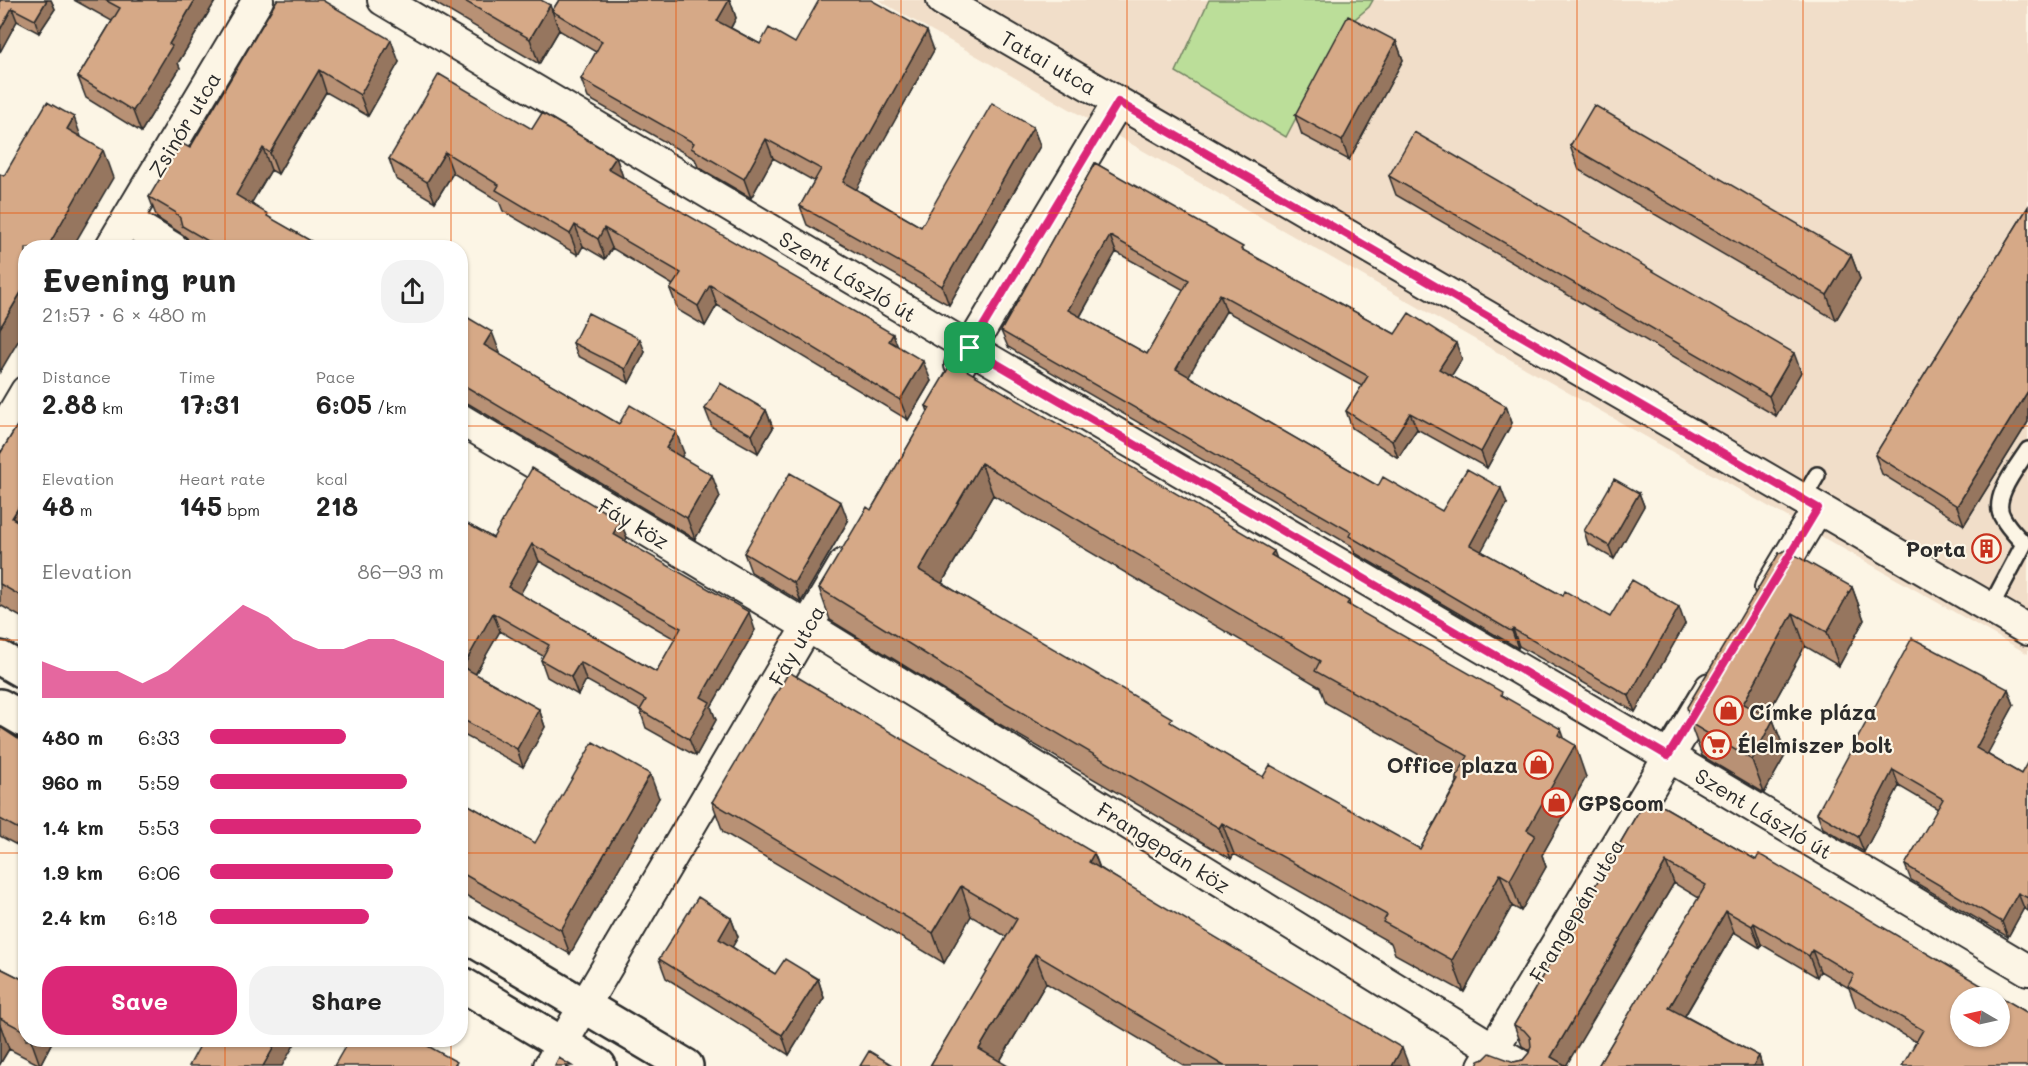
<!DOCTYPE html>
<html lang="en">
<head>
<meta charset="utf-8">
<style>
	:root { --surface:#fff; --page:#f2f2f2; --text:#222; --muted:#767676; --accent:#db2777 }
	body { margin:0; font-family:Mali,sans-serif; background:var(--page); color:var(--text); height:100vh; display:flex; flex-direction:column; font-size:22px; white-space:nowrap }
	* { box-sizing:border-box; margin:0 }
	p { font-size:20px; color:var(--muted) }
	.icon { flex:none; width:33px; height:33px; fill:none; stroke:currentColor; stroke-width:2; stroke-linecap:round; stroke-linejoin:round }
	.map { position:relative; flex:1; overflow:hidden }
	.sheet { position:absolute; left:18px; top:240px; width:450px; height:807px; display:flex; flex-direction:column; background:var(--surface); border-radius:24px; box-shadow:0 2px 4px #0004 }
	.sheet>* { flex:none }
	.needle { width:39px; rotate:279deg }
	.buttons { position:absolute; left:1950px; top:987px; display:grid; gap:12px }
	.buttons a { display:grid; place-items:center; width:60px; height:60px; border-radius:50%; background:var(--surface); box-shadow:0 2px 4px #0004; font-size:30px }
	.pin { position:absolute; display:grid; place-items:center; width:51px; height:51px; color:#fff; margin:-26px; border-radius:12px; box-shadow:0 3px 9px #0006 }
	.round { display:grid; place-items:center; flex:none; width:63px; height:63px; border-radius:24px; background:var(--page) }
	.overview { display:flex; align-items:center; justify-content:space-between; height:102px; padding:0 24px }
	h1 { font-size:33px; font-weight:700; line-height:45px }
	.figures { display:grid; grid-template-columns:repeat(3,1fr); gap:9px; height:102px; padding:6px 24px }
	.figures div { display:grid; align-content:center }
	.figures b { font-size:26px; font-weight:700 }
	.figures small { font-size:16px; font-weight:400 }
	.figures p { font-size:16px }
	.chart { height:168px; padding:12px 24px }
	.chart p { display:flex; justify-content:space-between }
	.chart svg { width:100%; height:108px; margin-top:6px; fill:var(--accent); opacity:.7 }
	.primary-button { display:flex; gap:12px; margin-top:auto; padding:12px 24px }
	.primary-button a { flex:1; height:69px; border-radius:24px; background:var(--accent); color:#fff; font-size:24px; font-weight:700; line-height:69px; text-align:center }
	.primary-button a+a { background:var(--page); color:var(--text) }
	ul { padding:0 24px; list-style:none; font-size:20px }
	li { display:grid; grid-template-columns:96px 72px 1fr; align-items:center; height:45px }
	li i { height:15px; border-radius:8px; background:var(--accent) }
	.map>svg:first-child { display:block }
	.built { fill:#f1dec9 }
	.green { fill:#bbde99; stroke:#738462; stroke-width:1.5 }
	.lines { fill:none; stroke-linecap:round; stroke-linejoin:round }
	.service-casing { stroke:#2b2b2b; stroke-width:20 }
	.minor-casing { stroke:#2b2b2b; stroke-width:34 }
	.tertiary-casing { stroke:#2b2b2b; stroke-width:38 }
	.service { stroke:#fcf5e5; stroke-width:15 }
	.minor { stroke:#fcf5e5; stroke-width:30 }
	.tertiary { stroke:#fcf5e5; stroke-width:33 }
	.wall { fill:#b89174; stroke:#2b2b2b; stroke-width:1.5; fill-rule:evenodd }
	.shaded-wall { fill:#96765e; stroke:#2b2b2b; stroke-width:1.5 }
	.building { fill:#d6a987; stroke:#2b2b2b; stroke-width:1.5; fill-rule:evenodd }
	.route-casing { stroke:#fff; stroke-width:12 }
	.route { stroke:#db2777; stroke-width:8 }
	.grid { fill:none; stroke:#e8590c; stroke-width:1.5; stroke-opacity:0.55 }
	.labels { text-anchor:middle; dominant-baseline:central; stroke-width:4.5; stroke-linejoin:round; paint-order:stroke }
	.street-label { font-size:21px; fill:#2b2b2b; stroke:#fcf5e5 }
	.poi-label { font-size:21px; font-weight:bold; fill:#2b2b2b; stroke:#fcf5e5; text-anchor:start }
</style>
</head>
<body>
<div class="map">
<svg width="2028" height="1066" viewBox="0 0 2028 1066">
	<rect width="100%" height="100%" fill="#fcf5e5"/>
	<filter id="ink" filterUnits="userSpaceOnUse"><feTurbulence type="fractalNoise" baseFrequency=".0167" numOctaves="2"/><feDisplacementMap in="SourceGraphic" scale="12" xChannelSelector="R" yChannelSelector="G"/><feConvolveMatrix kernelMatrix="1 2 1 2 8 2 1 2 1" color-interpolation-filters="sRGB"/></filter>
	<g filter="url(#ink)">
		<!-- built -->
		<path class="built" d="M878,0H2028V654Z"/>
		<!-- green -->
		<path class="green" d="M1209,0H1373L1369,7L1342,30L1286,137L1176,72Z"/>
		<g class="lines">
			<defs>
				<path id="service" d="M1803,499L1817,475
					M2024,544C2017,536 2008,528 2003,518C1990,499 2018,466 2028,450
					M1990,608L2024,544"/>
				<path id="minor" d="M383,0L970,348L1668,756L2028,970
					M942,0L2028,630
					M127,220L173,248
					M110,248L258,0
					M960,365L1118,102
					M460,419L807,626L1522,1066
					M0,435L26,391
					M1770,588L1818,508
					M549,1066L844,564
					M1483,1066L1710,688"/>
				<path id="tertiary" d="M0,658L26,673
					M0,706L26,721
					M460,932L686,1066
					M460,983L599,1066"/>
			</defs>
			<!-- service casing -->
			<use href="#service" class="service-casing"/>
			<!-- minor casing -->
			<use href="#minor" class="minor-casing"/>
			<!-- tertiary casing -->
			<use href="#tertiary" class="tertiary-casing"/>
			<!-- service -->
			<use href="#service" class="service"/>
			<!-- minor -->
			<use href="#minor" class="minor"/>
			<!-- tertiary -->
			<use href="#tertiary" class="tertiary"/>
		</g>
		<!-- wall -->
		<path class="wall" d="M0,0H51L55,9L39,33L17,21L0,52Z
			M74,0H216L178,63L180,68L141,132L86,98L78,77L112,21Z
			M277,0L399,62L368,116L326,92L278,174L271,170L251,203L270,218L323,248H191L187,238L182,234L157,218L149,197L190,148Z
			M430,0H541L552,11L559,0H730L736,18L731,28L760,44L795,43L934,50L856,189L921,227L1033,127L1040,146L949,305L807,225L800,206L814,181L773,158L751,198L698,167L695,159L588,98L581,79L596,52L559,30L539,64Z
			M1396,41L1403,60L1349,160L1302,135L1295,115Z
			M532,129L616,157L623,178L897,346L931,381L908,420L717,305L705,326L678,310L670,289L673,285L612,248L605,259L583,246L578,255L503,211L499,201L453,173L435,202L396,179L389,159Z
			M1570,146L1851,255L1860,279L1836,320L1579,170Z
			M1095,163L1244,251L1395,334L1462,359L1451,376L1506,406L1512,423L1487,468L1417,429L1398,458L1352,428L1346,411L1362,386L1226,311L1188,376L1378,486L1442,511L1507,504L1481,551L1563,596L1610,617L1685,624L1635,712L1519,646L1518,648L1516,647L1355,553L1352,546L1008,347L1001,331ZM1116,252L1184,290L1147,354L1080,317Z
			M1389,176L1801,372L1776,416L1396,195Z
			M2028,207V422L1964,525L1882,474L1875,455Z
			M460,313L500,353L499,354L619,424L684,453L681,457L720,497L695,539L469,404L460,402Z
			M573,343L645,352L629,383L578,356Z
			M926,406L1277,559L1349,601L1351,607L1504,697L1565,740L1586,777L1542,855L1546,867L1521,911L1512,906L1464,992L1395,954L1391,943L1234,854L1231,859L989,718L830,620L819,588L871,510L928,412ZM993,495L1320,687L1326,703L1457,776L1456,778L1457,782L1420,849L1263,777L1174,725L942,583Z
			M705,409L766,410L773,428L758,453L712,427Z
			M26,411V620L0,605V454Z
			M1639,493L1644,506L1614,559L1588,544L1584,531Z
			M460,520L493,538L620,521L627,538L625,541L755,630L711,707L716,720L696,756L646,728L640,710L586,680L578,695L547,677L541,660L543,656L500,631L475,674L539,709L545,727L523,767L460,733ZM539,561L675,639L656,672L520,594Z
			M848,521L801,602L751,572L744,553Z
			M1779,553L1852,587L1864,620L1839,666L1805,646L1766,717L1773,720L1786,754L1764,793L1702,756L1690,723Z
			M2008,689L2014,705L1987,754L2021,774L2028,763V911L2024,908L2008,937L1911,880L1905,865L1938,809L1899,786L1864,852L1823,828L1817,813Z
			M0,727L26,744V850L0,836Z
			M1647,797L1756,860L2028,1013L1916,1042L1856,1007L1849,988L1820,971L1817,977L1761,944L1760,948L1734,932L1685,1016L1759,1056L1762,1066H1598L1699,898L1674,883L1566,1065L1514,1062L1523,1060L1529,1053L1530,1051L1522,1046L1514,1025Z
			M659,798L570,954L460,892V800L535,843Z
			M712,802L1094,853L1100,868L1409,1066H1185L1046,983L1000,1061L930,1066L1007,937L971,916L944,963L723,832Z
			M731,918L738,937L732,947L775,974L818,979L824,998L789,1055L666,978L659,959Z
			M0,968L26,981V1040H53L40,1065L9,1049L0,1064Z"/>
		<!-- shaded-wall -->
		<path class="shaded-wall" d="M47,0H51L55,9L39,33L35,20Z
			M195,0H216L178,63L180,68L141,132L133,111L169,44Z
			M729,0H730L736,18L724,40L717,21Z
			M550,5L559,30L539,64L530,39Z
			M12,8L17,21L0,52V30Z
			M927,31L934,50L850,201L843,182Z
			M391,40L399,62L368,116L360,95Z
			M1396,41L1403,60L1349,160L1342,141Z
			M319,70L326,92L278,174L270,153Z
			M74,117L84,145L67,129Z
			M1033,127L1040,146L949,305L942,286Z
			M766,139L773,158L751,198L744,179Z
			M263,148L271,170L244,216L236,195Z
			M103,150L113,178L72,248H47Z
			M445,152L453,173L435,202L427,182Z
			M616,157L623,177L616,190L608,169Z
			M575,225L583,246L578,255L570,234Z
			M604,228L612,248L605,259L598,239Z
			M1110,236L1116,252L1074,327L1068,310Z
			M1851,255L1860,279L1836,320L1827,295Z
			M26,284V328L0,372V328Z
			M710,285L717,305L705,326L698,306Z
			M1220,294L1226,311L1183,386L1176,369Z
			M492,332L500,353L492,366L484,345Z
			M893,334L901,355L889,341Z
			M640,339L645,352L629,383L625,369Z
			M1456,343L1462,359L1445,386L1439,369Z
			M1794,353L1801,372L1776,416L1769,396Z
			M923,361L931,381L908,420L900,400Z
			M2028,391V422L1964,525L1957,506Z
			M1506,406L1512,423L1487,468L1481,452Z
			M766,410L773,428L758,453L752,435Z
			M1410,413L1417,429L1398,458L1392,441Z
			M676,432L684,453L674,470L666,448Z
			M981,463L993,495L931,602L919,570Z
			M712,475L720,497L695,539L687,518Z
			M1501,488L1507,504L1476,561L1470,545Z
			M1639,493L1644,506L1614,559L1609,546Z
			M26,495V539L12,518Z
			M841,502L848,521L801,602L794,583Z
			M620,521L627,538L619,552L613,534Z
			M532,544L539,561L514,605L508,587Z
			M1274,551L1286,583L1271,555Z
			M1852,587L1864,620L1839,666L1827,632Z
			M1679,607L1685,624L1635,712L1629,696Z
			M749,612L755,630L711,707L716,720L696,756L689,739L701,697Z
			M493,613L500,631L469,685L463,667Z
			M1793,613L1805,646L1755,737L1743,704Z
			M1513,629L1519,646L1518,648L1512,631Z
			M580,662L586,680L578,695L571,677Z
			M2008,689L2014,705L1982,764L1976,748Z
			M539,709L545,727L523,767L517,749Z
			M1773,720L1786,754L1764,793L1752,760Z
			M1561,729L1570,754L1575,745L1586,777L1542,855L1546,867L1521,911L1510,880L1558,735Z
			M1893,770L1899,786L1864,852L1858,837Z
			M650,774L659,798L570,954L561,930Z
			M1222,823L1234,854L1231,859L1219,828Z
			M1094,853L1105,883L1089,862Z
			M1666,862L1674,883L1566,1066L1551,1057Z
			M1500,874L1512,906L1464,992L1452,960Z
			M961,886L971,916L944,963L933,933Z
			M2018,893L2024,908L2008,937L2002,922Z
			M1726,911L1734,932L1677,1029L1669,1008Z
			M731,918L738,937L726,958L719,939Z
			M1754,923L1761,944L1760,948L1752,926Z
			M1812,950L1820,971L1817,977L1809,956Z
			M1035,954L1046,983L997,1066L979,1049Z
			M818,979L824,998L789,1055L782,1035Z
			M0,1024L9,1049L0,1064Z
			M31,1040H53L40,1065Z
			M278,1040H297L282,1066H263Z
			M1402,1048L1409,1066H1392Z
			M1759,1056L1762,1066H1753Z"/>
		<!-- building -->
		<path class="building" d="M0,0H47L35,20L12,8L0,30Z
			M105,0H195L169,44L172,46L133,111L78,77L120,8Z
			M277,0H322L391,40L360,95L319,70L270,153L263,148L236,195L268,214L267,216L323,248H220L182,226L180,218L175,212L149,197L181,143L190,148Z
			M463,0H541L550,5L530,39Z
			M559,0H729L717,21L760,44L769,28L795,43L819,0H871L927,31L843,182L921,227L992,103L1033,127L942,286L800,206L821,169L766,139L744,179L691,148L694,143L581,79L602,41L552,11Z
			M1348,16L1396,41L1342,141L1295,115Z
			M439,74L532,129L542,113L616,157L608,169L893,334L889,341L923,361L900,400L710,285L698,306L670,289L681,273L604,228L598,239L575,225L570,234L496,190L499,185L445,152L427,182L389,159Z
			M47,102L74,117L67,129L103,150L47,248H26V284L0,328V174L4,176Z
			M1594,105L1851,255L1827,295L1570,146Z
			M1414,132L1794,353L1769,396L1389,176Z
			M1095,163L1243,247L1241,249L1395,334L1409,313L1456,343L1439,369L1506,406L1481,452L1410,413L1392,441L1346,411L1368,376L1220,294L1176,369L1378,486L1383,477L1442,511L1467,469L1501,488L1470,545L1563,596L1565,591L1610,617L1632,580L1679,607L1629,696L1513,629L1512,631L1509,630L1349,536L1351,532L1001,331ZM1110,236L1189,280L1147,354L1068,310Z
			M2028,207V391L1957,506L1875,455Z
			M460,313L492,332L484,345L619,424L630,405L676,432L666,448L712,475L687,518L460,383Z
			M588,313L640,339L625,369L573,343Z
			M956,364L1274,551L1271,555L1349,601L1347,604L1502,692L1501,695L1561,729L1558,735L1575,745L1527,830L1535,835L1510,880L1500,874L1452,960L1383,922L1387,915L1222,823L1219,828L977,686L819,588L867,507L871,510L930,408L926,406L949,367L953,369ZM981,463L1320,661L1315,671L1468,756L1456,778L1459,780L1420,849L1270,765L1263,777L1170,722L1172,718L919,570Z
			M720,383L766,410L752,435L705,409Z
			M26,411V495L12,518L26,526V599L0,584V454Z
			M532,468L620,521L613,534L749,612L701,697L710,702L689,739L640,710L646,700L580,662L571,677L541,660L549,645L493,613L463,667L539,709L517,749L460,718V520L493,538ZM532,544L681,628L656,672L508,587Z
			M790,473L841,502L794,583L744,553Z
			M1614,479L1639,493L1609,546L1584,531Z
			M1786,550L1852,587L1827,632L1793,613L1743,704L1773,720L1752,760L1690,723L1687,707L1779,553Z
			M1912,638L2008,689L1976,748L2021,774L2027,763H2028V898L2018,893L2002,922L1905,865L1943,799L1893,770L1858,837L1817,813Z
			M789,672L1094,853L1089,862L1402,1048L1392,1066H1224L1035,954L979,1049L1008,1066H930L1017,919L961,886L933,933L712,802Z
			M0,727L26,744V833L0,819Z
			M593,742L650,774L561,930L460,872V800L535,843Z
			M1647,797L1756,860L1759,854L2028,1013V1066H1902L1923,1030L1848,986L1854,975L1812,950L1809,956L1754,923L1752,926L1726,911L1669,1008L1759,1056L1753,1066H1598L1706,885L1666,862L1551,1057L1567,1066H1477L1479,1061L1484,1059L1490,1053L1514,1062L1523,1060L1529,1053L1531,1046L1530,1037L1524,1030L1514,1025ZM1960,998H2000V1036H1960Z
			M698,897L731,918L719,939L775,974L785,959L818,979L782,1035L659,959Z
			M0,968L26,981V1032L0,1018Z
			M203,1040H278L263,1066H189Z
			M349,1040H417L457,1062L454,1066H334Z
			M869,1051L894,1066H860Z
			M559,1058L572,1066H555Z"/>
	</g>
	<g class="lines" filter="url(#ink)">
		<defs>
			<path id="route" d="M1118,102L1818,508L1668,756L970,348Z"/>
		</defs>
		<!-- route casing -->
		<use href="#route" class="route-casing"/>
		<!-- route -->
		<use href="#route" class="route"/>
	</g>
	<!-- grid -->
	<path class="grid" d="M225,0V248M451,0V248M676,0V1066M901,0V1066M1127,0V1066M1352,0V1066M1577,0V1066M1803,0V1066M0,213H2028M0,426H26M460,426H2028M0,640H26M460,640H2028M0,853H26M460,853H2028M225,1040V1066M451,1040V1066"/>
	<!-- icons -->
	<defs>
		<symbol id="building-ring" viewBox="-11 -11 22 22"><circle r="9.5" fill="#fcf5e5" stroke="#c8321e" stroke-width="1.5"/><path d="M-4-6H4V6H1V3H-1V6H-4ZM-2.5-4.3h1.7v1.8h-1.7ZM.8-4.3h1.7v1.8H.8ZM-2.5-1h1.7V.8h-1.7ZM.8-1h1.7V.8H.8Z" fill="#c8321e"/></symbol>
		<symbol id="shop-ring" viewBox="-11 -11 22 22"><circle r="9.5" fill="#fcf5e5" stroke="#c8321e" stroke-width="1.5"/><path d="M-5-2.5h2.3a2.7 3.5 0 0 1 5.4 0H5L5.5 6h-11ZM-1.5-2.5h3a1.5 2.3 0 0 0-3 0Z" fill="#c8321e"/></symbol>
		<symbol id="supermarket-ring" viewBox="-11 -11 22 22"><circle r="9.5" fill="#fcf5e5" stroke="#c8321e" stroke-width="1.5"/><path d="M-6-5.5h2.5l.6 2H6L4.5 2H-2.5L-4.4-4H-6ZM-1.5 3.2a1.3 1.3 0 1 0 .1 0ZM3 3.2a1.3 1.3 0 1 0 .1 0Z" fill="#c8321e"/></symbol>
	</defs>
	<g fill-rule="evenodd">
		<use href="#building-ring" x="1970" y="532" width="33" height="33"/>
		<use href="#shop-ring" x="1712" y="694" width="33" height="33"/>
		<use href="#supermarket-ring" x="1700" y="728" width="33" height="33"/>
		<use href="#shop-ring" x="1522" y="748" width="33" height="33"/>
		<use href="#shop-ring" x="1540" y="786" width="33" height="33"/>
	</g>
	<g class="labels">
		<!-- street labels -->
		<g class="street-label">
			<text transform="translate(1049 62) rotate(30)">Tatai utca</text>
			<text transform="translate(184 124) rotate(-59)">Zsinór utca</text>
			<text transform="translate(848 276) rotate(31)">Szent László út</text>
			<text transform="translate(634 523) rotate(31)">Fáy köz</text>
			<text transform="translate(796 645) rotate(-60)">Fáy utca</text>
			<text transform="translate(1764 813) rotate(31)">Szent László út</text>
			<text transform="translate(1164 847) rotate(32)">Frangepán köz</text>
			<text transform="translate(1576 910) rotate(-59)">Frangepán utca</text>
		</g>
		<!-- poi labels -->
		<g class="poi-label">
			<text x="1966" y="548" text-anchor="end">Porta</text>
			<text x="1749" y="711">Címke pláza</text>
			<text x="1737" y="744">Élelmiszer bolt</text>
			<text x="1518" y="764" text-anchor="end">Office plaza</text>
			<text x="1578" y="802">GPScom</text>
		</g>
	</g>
</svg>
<div class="buttons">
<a><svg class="needle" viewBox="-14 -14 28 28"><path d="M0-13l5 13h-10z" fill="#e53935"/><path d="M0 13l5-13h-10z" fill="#767676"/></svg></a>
</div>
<div class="pin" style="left:970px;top:348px;background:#1e9e55"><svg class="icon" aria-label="arrive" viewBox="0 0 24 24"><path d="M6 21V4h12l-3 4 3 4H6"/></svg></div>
<section class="sheet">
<div class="overview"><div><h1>Evening run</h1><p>21:57 · 6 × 480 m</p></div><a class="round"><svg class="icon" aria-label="share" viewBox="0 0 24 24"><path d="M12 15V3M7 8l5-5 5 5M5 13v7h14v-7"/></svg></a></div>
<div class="figures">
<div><p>Distance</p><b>2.88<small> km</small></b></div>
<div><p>Time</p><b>17:31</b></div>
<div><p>Pace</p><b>6:05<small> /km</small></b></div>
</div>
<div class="figures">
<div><p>Elevation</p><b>48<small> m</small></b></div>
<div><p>Heart rate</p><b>145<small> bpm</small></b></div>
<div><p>kcal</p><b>218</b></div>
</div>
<div class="chart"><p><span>Elevation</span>86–93 m</p>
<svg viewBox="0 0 160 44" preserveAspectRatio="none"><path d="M0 44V29L10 33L20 33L30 33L40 38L50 33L60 24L70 15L80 6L90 11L100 20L110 24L120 24L130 20L140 20L150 24L160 29V44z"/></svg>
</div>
<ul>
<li><b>480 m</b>6:33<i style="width:58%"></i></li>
<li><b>960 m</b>5:59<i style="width:84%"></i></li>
<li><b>1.4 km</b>5:53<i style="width:90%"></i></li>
<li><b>1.9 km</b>6:06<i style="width:78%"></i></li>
<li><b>2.4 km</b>6:18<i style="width:68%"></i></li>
</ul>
<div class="primary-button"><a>Save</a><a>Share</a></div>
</section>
</div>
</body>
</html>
